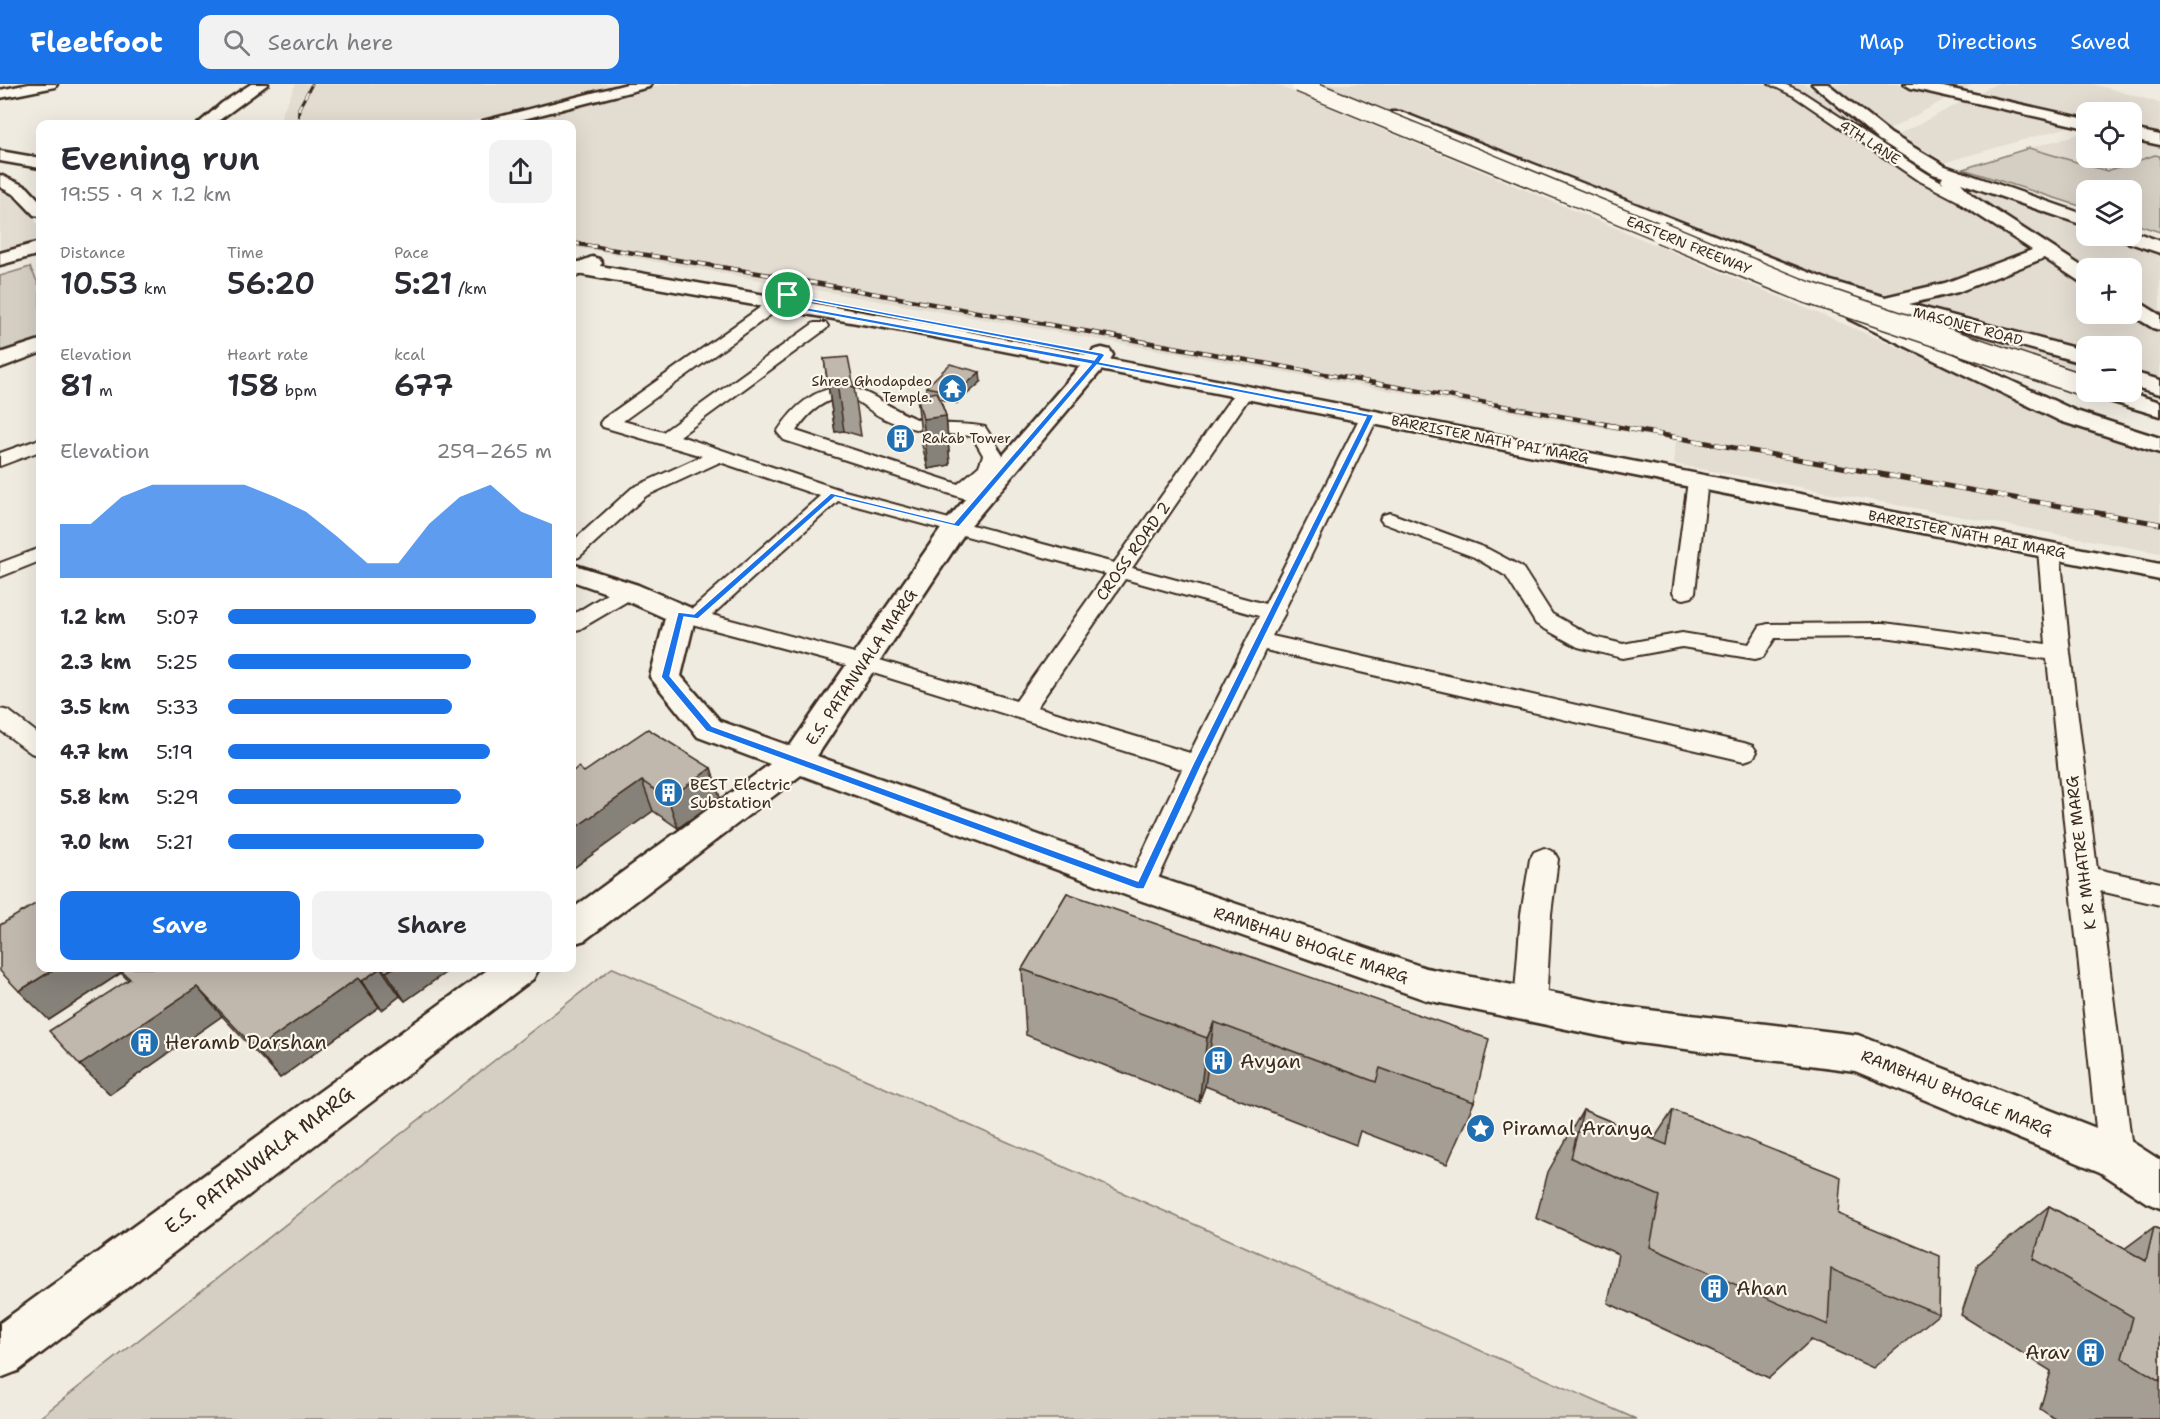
<!DOCTYPE html>
<html lang="en">
<head>
<meta charset="utf-8">
<style>
	:root { --surface:#fff; --page:#f2f2f3; --text:#2b2b33; --muted:#7c7c81; --accent:#1a73e8 }
	body { margin:0; font-family:"Shantell Sans",sans-serif; background:var(--page); color:var(--text); height:100vh; display:flex; flex-direction:column; font-size:22px; white-space:nowrap }
	* { box-sizing:border-box; margin:0 }
	p { font-size:20px; color:var(--muted) }
	.icon { flex:none; width:33px; height:33px; fill:none; stroke:currentColor; stroke-width:2; stroke-linecap:round; stroke-linejoin:round }
	.map { position:relative; flex:1; overflow:hidden }
	.panel { position:absolute; left:36px; top:36px; width:540px; height:852px; display:flex; flex-direction:column; background:var(--surface); border-radius:12px; box-shadow:0 6px 24px #0002 }
	.panel>* { flex:none }
	.controls { position:absolute; left:2076px; top:18px; display:grid; gap:12px }
	.controls a { display:grid; place-items:center; width:66px; height:66px; border-radius:12px; background:var(--surface); box-shadow:0 6px 24px #0002; font-size:30px }
	.pin { position:absolute; display:grid; place-items:center; width:51px; height:51px; color:#fff; margin:-26px; border:3px solid #fff; border-radius:50%; box-shadow:0 2px 6px #0007 }
	.round { display:grid; place-items:center; flex:none; width:63px; height:63px; border-radius:12px; background:var(--page) }
	.overview { display:flex; align-items:center; justify-content:space-between; height:102px; padding:0 24px }
	h1 { font-size:33px; font-weight:600; line-height:45px }
	.stats { display:grid; grid-template-columns:repeat(3,1fr); gap:9px; height:102px; padding:6px 24px }
	.stats div { display:grid; align-content:center }
	.stats b { font-size:30px; font-weight:600 }
	.stats small { font-size:16px; font-weight:400 }
	.stats p { font-size:16px }
	.chart { height:168px; padding:12px 24px }
	.chart p { display:flex; justify-content:space-between }
	.chart svg { width:100%; height:108px; margin-top:6px; fill:var(--accent); opacity:.7 }
	.button { display:flex; gap:12px; margin-top:auto; padding:12px 24px }
	.button a { flex:1; height:69px; border-radius:12px; background:var(--accent); color:#fff; font-size:24px; font-weight:600; line-height:69px; text-align:center }
	.button a+a { background:var(--page); color:var(--text) }
	ul { padding:0 24px; list-style:none; font-size:20px }
	li { display:grid; grid-template-columns:96px 72px 1fr; align-items:center; height:45px }
	li i { height:15px; border-radius:8px; background:var(--accent) }
	header { display:flex; align-items:center; gap:36px; box-sizing:border-box; height:84px; padding:0 30px; background:var(--accent); color:#fff }
	header strong { font-size:28px }
	nav { display:flex; gap:33px; margin-inline-start:auto; font-size:21px }
	.search { width:420px; height:54px; background:var(--page); display:flex; align-items:center; gap:15px; box-sizing:border-box; padding:0 21px; border-radius:12px; color:var(--muted); font-size:22px }
	.map>svg:first-child { display:block }
	.built { fill:#e2dcd1; fill-rule:evenodd }
	.green { fill:#d5cec3; stroke:#887c70; stroke-width:1.5 }
	.lines { fill:none; stroke-linecap:round; stroke-linejoin:round }
	.minor-casing { stroke:#3b2a1e; stroke-width:4 }
	.tertiary-casing { stroke:#3b2a1e; stroke-width:5 }
	.secondary-casing { stroke:#3b2a1e; stroke-width:5 }
	.primary-casing { stroke:#3b2a1e; stroke-width:5 }
	.motorway-casing { stroke:#3b2a1e; stroke-width:5 }
	.minor { fill:#fbf7ec; fill-rule:evenodd }
	.tertiary { fill:#fbf7ec; fill-rule:evenodd }
	.secondary { fill:#fbf7ec; fill-rule:evenodd }
	.primary { fill:#fbf7ec; fill-rule:evenodd }
	.motorway { fill:#fbf7ec; fill-rule:evenodd }
	.rail-far2-casing { stroke:#3b2a1e; stroke-width:3 }
	.rail-far1-casing { stroke:#3b2a1e; stroke-width:4.5 }
	.rail-casing { stroke:#3b2a1e; stroke-width:5 }
	.rail-far2 { stroke:#fbf7ec; stroke-width:2; stroke-dasharray:7; stroke-linecap:butt }
	.rail-far1 { stroke:#fbf7ec; stroke-width:3; stroke-dasharray:8; stroke-linecap:butt }
	.rail { stroke:#fbf7ec; stroke-width:4; stroke-dasharray:11; stroke-linecap:butt }
	.motorway-bridge-far1-casing { stroke:#3b2a1e; stroke-width:19; stroke-linecap:butt }
	.motorway-bridge-casing { stroke:#3b2a1e; stroke-width:24; stroke-linecap:butt }
	.motorway-bridge-far1 { stroke:#fbf7ec; stroke-width:16 }
	.motorway-bridge { stroke:#fbf7ec; stroke-width:21 }
	.wall { fill:#a59e95; stroke:#3b2a1e; stroke-width:1.5 }
	.shaded-wall { fill:#868179; stroke:#3b2a1e; stroke-width:1.5 }
	.building { fill:#c0b8ad; stroke:#3b2a1e; stroke-width:1.5 }
	.route { fill:#1a73e8; stroke:#fff; stroke-width:1.5; fill-rule:evenodd }
	.labels { text-anchor:middle; dominant-baseline:central; stroke-width:4.5; stroke-linejoin:round; paint-order:stroke }
	.far-street-label { font-size:14px; fill:#3b2a1e; stroke:#fbf7ec }
	.far-poi-label { font-size:14px; fill:#3b2a1e; stroke:#fbf7ec; text-anchor:end }
	.street-label { font-size:16px; fill:#3b2a1e; stroke:#fbf7ec }
	.poi-label { font-size:16px; fill:#3b2a1e; stroke:#fbf7ec; text-anchor:start }
	.near-poi-label { font-size:20px; fill:#3b2a1e; stroke:#fbf7ec; text-anchor:start }
	.near-street-label { font-size:20px; fill:#3b2a1e; stroke:#fbf7ec }
</style>
</head>
<body>
<header>
<strong>Fleetfoot</strong>
<div class="search"><svg class="icon" aria-label="search" viewBox="0 0 24 24"><circle cx="10" cy="10" r="6"/><path d="M15 15l6 6"/></svg>Search here</div>
<nav><a>Map</a><a>Directions</a><a>Saved</a></nav>
</header>
<div class="map">
<svg width="2160" height="1335" viewBox="0 0 2160 1335">
	<rect width="100%" height="100%" fill="#f0ebe0"/>
	<filter id="ink" filterUnits="userSpaceOnUse"><feTurbulence type="fractalNoise" baseFrequency=".0167" numOctaves="2"/><feDisplacementMap in="SourceGraphic" scale="12" xChannelSelector="R" yChannelSelector="G"/><feConvolveMatrix kernelMatrix="1 2 1 2 8 2 1 2 1" color-interpolation-filters="sRGB"/></filter>
	<g filter="url(#ink)">
		<!-- built -->
		<path class="built" d="M296,0H626L460,40H280L282,29Z
			M665,0H1274L1962,290L2127,358L2160,368V469L1674,380L1676,357L572,163V40H503Z
			M1321,0H1805L1928,83L2086,140V152H2118L2160,166V309L2132,301V262H2086V288L2013,266L1815,200ZM2086,184H2132V230H2086Z
			M1831,0H1973L1889,46Z
			M1996,0H2093L2160,19V53L2132,47V28H2086V38L1946,78L1898,51Z
			M2086,48V74H2132V54L2160,60V72L2155,71L2107,87L2029,64Z
			M0,104L15,112L40,143V160L0,171Z"/>
		<!-- green -->
		<path class="green" d="M2029,64L2107,87L2155,71L2160,72V148L2132,139V106H2086V124L1963,85Z
			M30,183L40,203V261L0,276V192Z
			M612,884H613L1636,1335H38Z"/>
		<g class="lines">
			<defs>
				<path id="minor" d="M1769,0H1784L1802,8L1926,89L1974,116L1967,120L1962,119L1916,95L1794,12Z
					M788,206L796,211L794,214L623,337L663,348L814,239H826L828,242L826,245L680,352L841,406L1114,479L1238,304H1250L1253,308L1132,484L1265,520L1361,331L1364,327H1376L1379,331L1284,527L1285,529L1272,552L1744,659L1753,662L1757,668L1753,674L1744,677L1265,566L1151,810L1141,813L1131,810L1127,802L1182,685L857,584L673,535L670,530L673,525L681,523L691,526L820,412L720,378L646,412L579,473L572,475V458L632,404L702,372L603,343L600,339L603,335L782,208ZM838,417L1106,490L1016,617L873,574L712,531ZM1125,495L1259,532L1190,669L1037,623Z
					M846,302C875,308 894,329 923,337C943,342 964,338 985,343L1003,371L995,389L975,405L987,409L990,413L987,417L980,419L960,413L784,356L777,348C794,322 814,304 846,302ZM846,313C861,316 869,328 883,334C912,348 940,349 972,352L983,371L979,382L958,400L796,347C808,329 824,314 846,313Z
					M40,355V367L0,382V369Z
					M1698,391L1705,393L1708,397L1695,508L1692,513L1684,515L1676,513L1673,508L1688,397L1691,393Z
					M1390,429L1488,465L1522,483L1552,530L1594,553L1623,560L1682,549L1749,560L1760,542L1768,540L1884,539L2046,560L2038,466L2042,462L2049,460L2056,462L2060,466L2070,569L2097,785L2160,799V821L2100,807L2133,1073L2128,1084L2116,1089L2104,1084L2099,1073L2047,575L1884,553L1775,554L1763,573L1755,575L1682,563L1623,574L1578,563L1536,540L1506,492L1474,473L1383,439L1380,435L1383,431Z
					M40,464V477L0,493V479Z
					M628,500L636,502L639,507L636,512L580,545L572,547V531L620,502Z
					M0,625L9,627L40,651V672L31,669L0,646Z
					M1544,764L1554,768L1558,775L1551,830L1546,921L1541,930L1530,934L1519,930L1514,921L1521,830L1530,775L1534,768Z"/>
				<path id="tertiary" d="M627,0H651L649,3L504,40H480L483,37Z
					M1812,0H1828L1891,50L1945,82L2086,131V142L1961,99L1973,112L2086,185V199L2079,197L2044,174L1958,208L1909,220L2086,267V280L1817,205L1391,34L1388,31L1391,28H1401L1831,197L1885,213L1945,199L2032,166L1961,120L1941,96L1943,93L1933,90L1879,56Z
					M1904,0H1930L2086,35V44L1911,4Z
					M2132,45L2160,51V61L2132,55Z
					M0,91L27,103L40,117V132L34,131L15,111L0,103Z
					M2132,147L2160,157V169L2121,156L2119,152H2132Z
					M40,158V170L0,181V169Z
					M592,173L599,175L602,179L599,183L572,194V181Z
					M2132,216L2139,218L2160,231V246L2153,244L2130,230H2132Z
					M1856,225L2076,327L2160,354V369L2060,337L1849,235L1846,231L1849,227Z
					M40,256V269L0,284V269Z
					M1102,264L1110,266L1113,271L1110,276L966,447L817,672L1154,792L1426,884L1624,923L1858,951L2132,1058L2160,1076V1124L2144,1117L2100,1088L1855,987L1624,957L1426,916L1128,812L801,691L585,856L572,860V825L770,680L698,653L650,593L665,534L618,513L572,497V480L638,501L691,524L696,530L681,592L720,637L790,662L947,436L1094,266Z
					M2132,288L2160,296V310L2132,302Z
					M490,884H539L533,895L18,1287L0,1294V1239Z"/>
				<path id="secondary" d="M29,0H57L55,3L0,14V6Z
					M0,67L40,74V84L0,77Z"/>
				<path id="primary" d="M251,0H268L214,40H198L222,19Z
					M572,177L908,236L2160,480V496L908,248L572,189Z"/>
				<path id="motorway" d="M2093,308H2127L2160,318V332L2096,313Z"/>
			</defs>
			<!-- minor casing -->
			<use href="#minor" class="minor-casing"/>
			<!-- tertiary casing -->
			<use href="#tertiary" class="tertiary-casing"/>
			<!-- secondary casing -->
			<use href="#secondary" class="secondary-casing"/>
			<!-- primary casing -->
			<use href="#primary" class="primary-casing"/>
			<!-- motorway casing -->
			<use href="#motorway" class="motorway-casing"/>
			<!-- minor -->
			<use href="#minor" class="minor"/>
			<!-- tertiary -->
			<use href="#tertiary" class="tertiary"/>
			<!-- secondary -->
			<use href="#secondary" class="secondary"/>
			<!-- primary -->
			<use href="#primary" class="primary"/>
			<!-- motorway -->
			<use href="#motorway" class="motorway"/>
			<defs>
				<path id="rail-far2" d="M298,40L299,24L312,0"/>
				<path id="rail-far1" d="M572,159L770,191L1616,342"/>
				<path id="rail" d="M1607,341L2160,440"/>
			</defs>
			<!-- rail-far2 casing -->
			<use href="#rail-far2" class="rail-far2-casing"/>
			<!-- rail-far1 casing -->
			<use href="#rail-far1" class="rail-far1-casing"/>
			<!-- rail casing -->
			<use href="#rail" class="rail-casing"/>
			<!-- rail-far2 -->
			<use href="#rail-far2" class="rail-far2"/>
			<!-- rail-far1 -->
			<use href="#rail-far1" class="rail-far1"/>
			<!-- rail -->
			<use href="#rail" class="rail"/>
			<defs>
				<path id="motorway-bridge-far1" d="M1299,0L1664,150"/>
				<path id="motorway-bridge" d="M1660,148L1806,208L2086,302"/>
			</defs>
			<!-- motorway-bridge-far1 casing -->
			<use href="#motorway-bridge-far1" class="motorway-bridge-far1-casing"/>
			<!-- motorway-bridge casing -->
			<use href="#motorway-bridge" class="motorway-bridge-casing"/>
			<!-- motorway-bridge-far1 -->
			<use href="#motorway-bridge-far1" class="motorway-bridge-far1"/>
			<!-- motorway-bridge -->
			<use href="#motorway-bridge" class="motorway-bridge"/>
		</g>
		<!-- wall -->
		<path class="wall" d="M824,275L854,303L861,352L844,347L835,348Z
			M981,298L957,319L940,315L946,332L950,381L928,385L922,361L917,312L926,310V303Z
			M711,684L720,714L678,744L653,727L572,785V688Z
			M1067,809L1474,1018L1447,1080L1360,1047L1356,1061L1205,1002L1199,1018L1026,951L1022,885Z
			M40,884H452L405,917L400,912L382,926L379,923L280,994L222,932L110,1010L80,981L128,896L121,889L49,936Z
			M1583,1026L1654,1055L1673,1026L1838,1130L1939,1230L1873,1284L1811,1256L1769,1294L1608,1219L1618,1170L1536,1134L1548,1088Z
			M2049,1122L2124,1165L2154,1143L2160,1146V1335H2055L2040,1325L2051,1287L1961,1231L1978,1180Z"/>
		<!-- shaded-wall -->
		<path class="shaded-wall" d="M980,288L981,298L957,319L956,309Z
			M837,299L844,347L835,348L828,300Z
			M946,332L950,381L928,385L923,335Z
			M711,684L720,714L678,744L668,715Z
			M642,697L653,727L572,785V746Z
			M56,884H116L121,889L49,936L19,907Z
			M381,884L400,912L382,926L362,897Z
			M393,884H452L405,917L386,888Z
			M358,894L379,923L280,994L256,965Z
			M197,903L222,932L110,1010L80,981Z
			M1214,938L1205,1002L1199,1018L1207,954Z"/>
		<!-- building -->
		<path class="building" d="M848,273L854,303L837,299L828,300L824,275Z
			M950,280L980,288L956,309L926,303Z
			M937,308L946,332L923,335L917,312Z
			M648,645L711,684L668,715L642,697L572,746V688L578,683L584,688Z
			M1067,809L1489,955L1474,1018L1380,984L1376,998L1214,938L1207,954L1022,885Z
			M40,817V884H56L19,907L0,887V841Z
			M118,884H380L362,897L358,894L256,965L197,903L80,981L49,947L130,895Z
			M381,884H393L386,888Z
			M1583,1026L1667,1061L1673,1026L1841,1093L1838,1130L1940,1172L1939,1230L1831,1185L1828,1241L1650,1163L1660,1112L1571,1074Z
			M2049,1122L2146,1177L2154,1143L2160,1146V1297L2122,1274L2133,1233L2033,1175Z"/>
	</g>
	<!-- route -->
	<path class="route" d="M788,210L1102,269L1105,271L1100,278L1374,331L1202,680L1144,805H1137L706,647L661,593L678,528L694,530L831,409L954,439L1091,280L774,221V218ZM789,213L1097,272L1094,276L782,219ZM1097,281L1366,333L1193,680L1138,797L712,642L670,592L684,533L698,535L835,413L959,443Z"/>
	<!-- icons -->
	<defs>
		<symbol id="temple-disc" viewBox="-11 -11 22 22"><circle r="9.5" fill="#1f6fb2" stroke="#fbf7ec"/><path d="M0-6L5-2H3V0L6.5 2.5H4V6H1.5V3h-3V6H-4V2.5H-6.5L-3 0V-2H-5Z" fill="#fff"/></symbol>
		<symbol id="building-disc" viewBox="-11 -11 22 22"><circle r="9.5" fill="#1f6fb2" stroke="#fbf7ec"/><path d="M-4-6H4V6H1V3H-1V6H-4ZM-2.5-4.3h1.7v1.8h-1.7ZM.8-4.3h1.7v1.8H.8ZM-2.5-1h1.7V.8h-1.7ZM.8-1h1.7V.8H.8Z" fill="#fff"/></symbol>
		<symbol id="sight-disc" viewBox="-11 -11 22 22"><circle r="9.5" fill="#1f6fb2" stroke="#fbf7ec"/><path d="M0-6L1.8-2.2L6-1.7L2.9 1.2L3.7 5.4L0 3.3L-3.7 5.4L-2.9 1.2L-6-1.7L-1.8-2.2Z" fill="#fff"/></symbol>
	</defs>
	<g fill-rule="evenodd">
		<use href="#temple-disc" x="936" y="288" width="33" height="33"/>
		<use href="#building-disc" x="884" y="338" width="33" height="33"/>
		<use href="#building-disc" x="652" y="692" width="33" height="33"/>
		<use href="#building-disc" x="128" y="942" width="33" height="33"/>
		<use href="#building-disc" x="1202" y="960" width="33" height="33"/>
		<use href="#sight-disc" x="1464" y="1028" width="33" height="33"/>
		<use href="#building-disc" x="1698" y="1188" width="33" height="33"/>
		<use href="#building-disc" x="2074" y="1252" width="33" height="33"/>
	</g>
	<g class="labels">
		<!-- far-street labels -->
		<g class="far-street-label">
			<text transform="translate(1870 58) rotate(33)">4TH LANE</text>
			<text transform="translate(1689 161) rotate(22)">EASTERN FREEWAY</text>
			<text transform="translate(1968 242) rotate(15)">MASONET ROAD</text>
			<text transform="translate(1490 355) rotate(11)">BARRISTER NATH PAI MARG</text>
			<text transform="translate(1967 450) rotate(11)">BARRISTER NATH PAI MARG</text>
		</g>
		<!-- far-poi labels -->
		<g class="far-poi-label">
			<text x="932" y="297">Shree Ghodapdeo<tspan x="932" dy="16">Temple.</tspan></text>
			<text x="922" y="354" text-anchor="start">Rakab Tower</text>
		</g>
		<!-- street labels -->
		<g class="street-label">
			<text transform="translate(1133 467) rotate(-55)">CROSS ROAD 2</text>
			<text transform="translate(861 583) rotate(-56)">E.S. PATANWALA MARG</text>
			<text transform="translate(2081 769) rotate(-97)">K R MHATRE MARG</text>
			<text transform="translate(1311 861) rotate(19)">RAMBHAU BHOGLE MARG</text>
			<text transform="translate(1957 1009) rotate(22)">RAMBHAU BHOGLE MARG</text>
		</g>
		<!-- poi labels -->
		<g class="poi-label">
			<text x="690" y="700">BEST Electric<tspan x="690" dy="18">Substation</tspan></text>
		</g>
		<!-- near-poi labels -->
		<g class="near-poi-label">
			<text x="165" y="958">Heramb Darshan</text>
			<text x="1240" y="977">Avyan</text>
			<text x="1502" y="1044">Piramal Aranya</text>
			<text x="1736" y="1204">Ahan</text>
			<text x="2070" y="1268" text-anchor="end">Arav</text>
		</g>
		<!-- near-street labels -->
		<g class="near-street-label">
			<text transform="translate(259 1076) rotate(-37)">E.S. PATANWALA MARG</text>
		</g>
	</g>
</svg>
<div class="controls">
<a><svg class="icon" aria-label="locate" viewBox="0 0 24 24"><circle cx="12" cy="12" r="6"/><path d="M12 2v4M12 18v4M2 12h4M18 12h4"/></svg></a>
<a><svg class="icon" aria-label="layers" viewBox="0 0 24 24"><path d="M12 4l9 5-9 5-9-5zM3 14l9 5 9-5"/></svg></a>
<a>+</a>
<a>−</a>
</div>
<div class="pin" style="left:788px;top:211px;background:#1e9e55"><svg class="icon" aria-label="arrive" viewBox="0 0 24 24"><path d="M6 21V4h12l-3 4 3 4H6"/></svg></div>
<section class="panel">
<div class="overview"><div><h1>Evening run</h1><p>19:55 · 9 × 1.2 km</p></div><a class="round"><svg class="icon" aria-label="share" viewBox="0 0 24 24"><path d="M12 15V3M7 8l5-5 5 5M5 13v7h14v-7"/></svg></a></div>
<div class="stats">
<div><p>Distance</p><b>10.53<small> km</small></b></div>
<div><p>Time</p><b>56:20</b></div>
<div><p>Pace</p><b>5:21<small> /km</small></b></div>
</div>
<div class="stats">
<div><p>Elevation</p><b>81<small> m</small></b></div>
<div><p>Heart rate</p><b>158<small> bpm</small></b></div>
<div><p>kcal</p><b>677</b></div>
</div>
<div class="chart"><p><span>Elevation</span>259–265 m</p>
<svg viewBox="0 0 160 44" preserveAspectRatio="none"><path d="M0 44V22L10 22L20 11L30 6L40 6L50 6L60 6L70 11L80 17L90 27L100 38L110 38L120 22L130 11L140 6L150 17L160 22V44z"/></svg>
</div>
<ul>
<li><b>1.2 km</b>5:07<i style="width:95%"></i></li>
<li><b>2.3 km</b>5:25<i style="width:75%"></i></li>
<li><b>3.5 km</b>5:33<i style="width:69%"></i></li>
<li><b>4.7 km</b>5:19<i style="width:81%"></i></li>
<li><b>5.8 km</b>5:29<i style="width:72%"></i></li>
<li><b>7.0 km</b>5:21<i style="width:79%"></i></li>
</ul>
<div class="button"><a>Save</a><a>Share</a></div>
</section>
</div>
</body>
</html>
